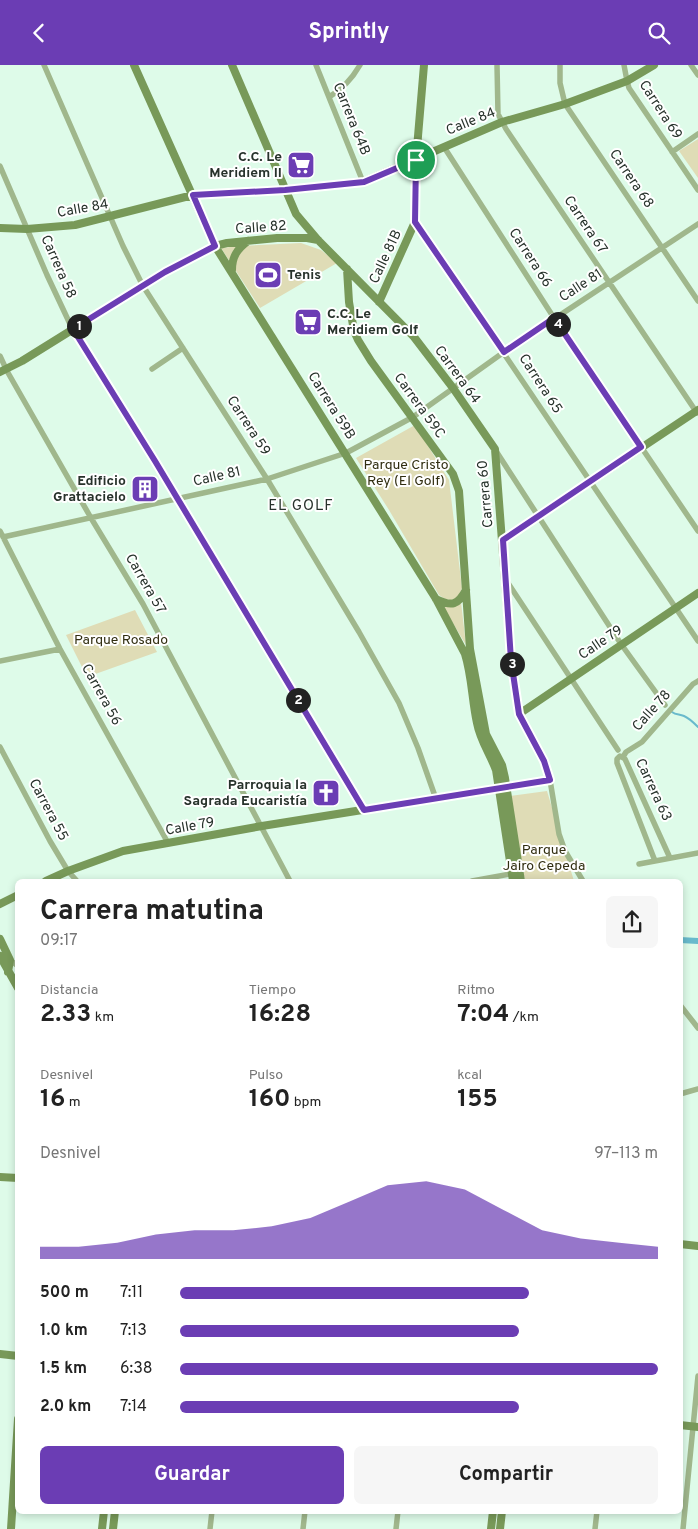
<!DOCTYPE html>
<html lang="es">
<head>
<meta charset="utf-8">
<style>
	:root { --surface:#fff; --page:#f6f6f6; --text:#222; --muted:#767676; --accent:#6b3db4 }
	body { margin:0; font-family:Overpass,sans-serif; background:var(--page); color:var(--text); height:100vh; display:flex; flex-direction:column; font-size:19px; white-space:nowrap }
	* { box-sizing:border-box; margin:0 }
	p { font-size:16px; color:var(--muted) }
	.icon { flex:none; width:28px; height:28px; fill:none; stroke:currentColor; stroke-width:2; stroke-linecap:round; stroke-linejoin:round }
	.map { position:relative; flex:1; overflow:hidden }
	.drawer { position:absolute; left:15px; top:814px; width:668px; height:635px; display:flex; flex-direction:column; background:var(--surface); border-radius:8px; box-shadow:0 2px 8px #0003 }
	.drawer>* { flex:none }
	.pin { position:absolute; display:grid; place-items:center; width:42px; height:42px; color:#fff; margin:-21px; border:2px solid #fff; border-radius:50%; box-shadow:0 1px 5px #0007 }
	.km { position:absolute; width:25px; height:25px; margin:-12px; border-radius:50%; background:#222; color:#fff; font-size:14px; line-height:25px; text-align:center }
	.round { display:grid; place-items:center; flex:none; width:52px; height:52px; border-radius:8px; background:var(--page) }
	.summary { display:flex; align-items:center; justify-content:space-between; height:85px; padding:0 25px }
	h1 { font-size:28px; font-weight:700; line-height:38px }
	.figures { display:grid; grid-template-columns:repeat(3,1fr); gap:8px; height:85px; padding:5px 25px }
	.figures div { display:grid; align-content:center }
	.figures b { font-size:25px; font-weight:700 }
	.figures small { font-size:14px; font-weight:400 }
	.figures p { font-size:14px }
	.chart { height:140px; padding:10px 25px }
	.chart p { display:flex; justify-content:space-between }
	.chart svg { width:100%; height:90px; margin-top:5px; fill:var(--accent); opacity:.7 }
	.action { display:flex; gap:10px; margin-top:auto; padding:10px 25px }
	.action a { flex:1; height:58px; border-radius:8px; background:var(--accent); color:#fff; font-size:20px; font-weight:700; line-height:58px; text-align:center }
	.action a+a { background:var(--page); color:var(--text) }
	ul { padding:0 25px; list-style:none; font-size:16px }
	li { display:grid; grid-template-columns:80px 60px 1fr; align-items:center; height:38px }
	li i { height:12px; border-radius:6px; background:var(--accent) }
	header { display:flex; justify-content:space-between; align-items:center; height:65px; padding:0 25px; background:var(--accent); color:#fff; font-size:22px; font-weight:700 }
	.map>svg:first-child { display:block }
	.green { fill:#dfdcb6 }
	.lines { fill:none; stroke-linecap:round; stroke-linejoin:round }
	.stream { stroke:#69bacc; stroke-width:2 }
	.canal { stroke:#69bacc; stroke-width:6 }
	.street { stroke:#a0b78c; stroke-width:5.5 }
	.secondary { stroke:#789959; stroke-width:8 }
	.route-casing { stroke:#fff; stroke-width:10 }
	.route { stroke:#6b3db4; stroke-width:6 }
	.labels { text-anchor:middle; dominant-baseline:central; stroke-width:4; stroke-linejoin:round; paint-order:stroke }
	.street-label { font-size:14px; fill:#27322b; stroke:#fff }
	.poi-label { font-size:14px; font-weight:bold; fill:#27322b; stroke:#fff; text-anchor:end }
	.park-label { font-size:14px; fill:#312e11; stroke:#fff }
	.neighbourhood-label { font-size:15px; letter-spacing:1px; fill:#27322b; stroke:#fff }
</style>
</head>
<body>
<header><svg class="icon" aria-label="back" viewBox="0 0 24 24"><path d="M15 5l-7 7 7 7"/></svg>Sprintly<svg class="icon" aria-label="search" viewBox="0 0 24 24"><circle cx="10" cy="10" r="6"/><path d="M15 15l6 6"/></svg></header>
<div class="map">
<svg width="698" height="1464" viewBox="0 0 698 1464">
	<rect width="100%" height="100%" fill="#defbe9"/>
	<!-- green -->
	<path class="green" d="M698,74V113L679,86Z
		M301,178L321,185L337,198L260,243L221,183L239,181Z
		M415,360L449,415L462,523C457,537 450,538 439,530L389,445L356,393Z
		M461,537L466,580L442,540Z
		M135,545L157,587L87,612L66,570Z
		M547,726L574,816H525L510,731Z"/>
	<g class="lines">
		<!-- stream -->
		<path class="stream" d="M672,647C676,650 679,649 684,651C689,653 694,658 698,662"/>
		<!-- canal -->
		<path class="canal" d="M680,875L698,876"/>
		<!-- street -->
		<path class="street" d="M44,0L123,181L143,221L267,414L359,567L399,638L418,683L436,734
			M316,0L363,117
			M497,0L498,49L506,64L697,348
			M560,0V18L565,39L698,236
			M624,0L627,16L629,23L698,125
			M691,0L698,10
			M329,32C343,24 352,14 360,0
			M444,82L554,253L698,466
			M672,87L698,69
			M0,101L47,210L70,259L155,396L364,745
			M415,157L698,576
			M0,291L7,306L91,453L143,539L290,816
			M152,304L183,283
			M496,386L621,579L665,640
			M0,466L60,584L168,778
			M3,472L267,414L346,388L413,352L504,287L698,159
			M506,515L618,685
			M0,596L60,584
			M0,682L50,776L68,806L77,816
			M623,692L626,687L642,677L693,619L698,616
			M550,715L559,769L565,786L583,816
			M655,796L617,698V694L620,691L625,694L670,793
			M639,799L698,788
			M472,816L515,808
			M10,895L18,901
			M680,940L698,963
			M680,1029L698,1024
			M210,1464L212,1446
			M303,1464L305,1446
			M396,1464L398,1446
			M595,1464L597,1446
			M683,1464L698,1311"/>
		<!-- secondary -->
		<path class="secondary" d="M134,0L215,181L436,534L465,589C472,611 472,636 477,658C480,675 490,689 496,705L513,816
			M0,163L27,164L75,160L193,130L285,125L363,117L502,57L565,39L627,16L654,0
			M347,204L349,237L354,266L358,275L371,296L453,409L459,426L470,584L486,669L502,700L505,713L521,816
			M232,205C232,192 237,184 248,176
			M379,237L415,157L416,95L424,0
			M0,307L22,296L165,207L215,181L227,178L277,173H307L318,175
			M503,475L698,345
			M436,534C452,542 458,540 466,525
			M519,649L698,528
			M46,816L68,806L123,786L262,761L550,715L544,696L519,649L511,595L495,384L453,323L414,272L318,175L296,149L232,0
			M0,839L18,830
			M0,874L10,895L8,907
			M0,891L18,923
			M0,1112L18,1113
			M680,1179L698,1181
			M0,1289L18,1291
			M680,1360L698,1362
			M11,1464L18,1354
			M102,1464L104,1446
			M113,1464L115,1446
			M491,1464L493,1446
			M500,1464L502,1446"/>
	</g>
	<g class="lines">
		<defs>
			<path id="route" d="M416,95L415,157L504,287L554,253L641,382L503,475L511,595L519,649L544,696L550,715L364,745L155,396L73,264L165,207L215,181L193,130L285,125L364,117Z"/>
		</defs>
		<!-- route casing -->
		<use href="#route" class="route-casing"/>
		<!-- route -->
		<use href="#route" class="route"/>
	</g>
	<!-- icons -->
	<defs>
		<symbol id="supermarket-square" viewBox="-11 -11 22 22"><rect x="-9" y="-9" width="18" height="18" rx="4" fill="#6b3db4" stroke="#fff"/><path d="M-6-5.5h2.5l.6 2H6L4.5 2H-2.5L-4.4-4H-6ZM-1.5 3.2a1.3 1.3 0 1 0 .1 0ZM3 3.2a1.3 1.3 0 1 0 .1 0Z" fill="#fff"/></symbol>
		<symbol id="stadium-square" viewBox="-11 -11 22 22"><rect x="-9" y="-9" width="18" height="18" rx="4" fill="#6b3db4" stroke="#fff"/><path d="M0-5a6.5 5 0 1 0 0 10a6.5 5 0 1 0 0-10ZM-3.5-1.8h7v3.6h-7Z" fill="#fff"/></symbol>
		<symbol id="building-square" viewBox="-11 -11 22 22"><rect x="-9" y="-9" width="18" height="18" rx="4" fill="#6b3db4" stroke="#fff"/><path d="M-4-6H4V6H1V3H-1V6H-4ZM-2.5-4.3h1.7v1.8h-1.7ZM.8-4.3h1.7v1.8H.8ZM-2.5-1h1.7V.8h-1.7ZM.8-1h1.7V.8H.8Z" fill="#fff"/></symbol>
		<symbol id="church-square" viewBox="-11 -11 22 22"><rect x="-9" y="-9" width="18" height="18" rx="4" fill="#6b3db4" stroke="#fff"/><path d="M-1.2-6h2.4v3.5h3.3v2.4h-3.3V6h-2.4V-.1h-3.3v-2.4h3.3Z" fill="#fff"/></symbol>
	</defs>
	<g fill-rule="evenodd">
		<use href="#supermarket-square" x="285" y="84" width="32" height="32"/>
		<use href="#stadium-square" x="252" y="194" width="32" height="32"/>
		<use href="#supermarket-square" x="292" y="241" width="32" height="32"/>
		<use href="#building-square" x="129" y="408" width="32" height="32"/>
		<use href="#church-square" x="310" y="712" width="32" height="32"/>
	</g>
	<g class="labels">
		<!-- street labels -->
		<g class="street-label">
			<text transform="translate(660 45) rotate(57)">Carrera 69</text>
			<text transform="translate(351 54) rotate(68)">Carrera 64B</text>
			<text transform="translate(471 57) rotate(-22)">Calle 84</text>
			<text transform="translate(631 114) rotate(56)">Carrera 68</text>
			<text transform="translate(83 144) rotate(-10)">Calle 84</text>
			<text transform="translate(585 160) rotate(56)">Carrera 67</text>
			<text transform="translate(261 163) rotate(-4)">Calle 82</text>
			<text transform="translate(386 192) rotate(-65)">Calle 81B</text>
			<text transform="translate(530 193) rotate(57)">Carrera 66</text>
			<text transform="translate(58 202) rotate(66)">Carrera 58</text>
			<text transform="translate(581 221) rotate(-33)">Calle 81</text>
			<text transform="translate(457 310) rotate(54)">Carrera 64</text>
			<text transform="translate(540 319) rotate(57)">Carrera 65</text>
			<text transform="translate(331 341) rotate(58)">Carrera 59B</text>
			<text transform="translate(419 341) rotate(54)">Carrera 59C</text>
			<text transform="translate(248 361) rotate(57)">Carrera 59</text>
			<text transform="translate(217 412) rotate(-13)">Calle 81</text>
			<text transform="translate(486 429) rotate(-95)">Carrera 60</text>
			<text transform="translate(145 519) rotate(60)">Carrera 57</text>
			<text transform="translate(601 578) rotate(-34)">Calle 79</text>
			<text transform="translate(101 630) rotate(61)">Carrera 56</text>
			<text transform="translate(652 646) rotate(-48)">Calle 78</text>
			<text transform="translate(653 725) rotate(65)">Carrera 63</text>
			<text transform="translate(48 745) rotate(62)">Carrera 55</text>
			<text transform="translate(190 762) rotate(-10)">Calle 79</text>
		</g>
		<!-- poi labels -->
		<g class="poi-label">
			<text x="282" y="92">C.C. Le<tspan x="282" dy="16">Meridiem II</tspan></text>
			<text x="287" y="210" text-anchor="start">Tenis</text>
			<text x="327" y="249" text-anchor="start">C.C. Le<tspan x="327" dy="16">Meridiem Golf</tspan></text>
			<text x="126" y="416">Edificio<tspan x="126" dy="16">Grattacielo</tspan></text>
			<text x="307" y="720">Parroquia la<tspan x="307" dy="16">Sagrada Eucaristía</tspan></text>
		</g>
		<!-- park labels -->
		<g class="park-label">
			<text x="406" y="400">Parque Cristo<tspan x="406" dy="16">Rey (El Golf)</tspan></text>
			<text x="121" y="575">Parque Rosado</text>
			<text x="544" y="785">Parque<tspan x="544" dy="16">Jairo Cepeda</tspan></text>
		</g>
		<!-- neighbourhood labels -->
		<g class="neighbourhood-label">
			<text x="301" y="441">EL GOLF</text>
		</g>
	</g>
</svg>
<div class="pin" style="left:416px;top:95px;background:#1e9e55"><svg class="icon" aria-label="arrive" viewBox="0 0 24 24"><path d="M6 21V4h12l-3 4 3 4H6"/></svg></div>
<b class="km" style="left:79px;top:261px">1</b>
<b class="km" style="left:298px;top:635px">2</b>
<b class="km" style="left:512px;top:599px">3</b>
<b class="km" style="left:558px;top:259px">4</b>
<section class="drawer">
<div class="summary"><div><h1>Carrera matutina</h1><p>09:17</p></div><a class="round"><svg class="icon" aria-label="share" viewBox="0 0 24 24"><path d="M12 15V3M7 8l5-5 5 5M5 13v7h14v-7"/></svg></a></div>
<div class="figures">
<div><p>Distancia</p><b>2.33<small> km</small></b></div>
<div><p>Tiempo</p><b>16:28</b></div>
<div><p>Ritmo</p><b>7:04<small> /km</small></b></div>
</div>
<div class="figures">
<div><p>Desnivel</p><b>16<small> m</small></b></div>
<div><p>Pulso</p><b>160<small> bpm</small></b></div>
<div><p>kcal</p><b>155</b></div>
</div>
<div class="chart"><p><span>Desnivel</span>97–113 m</p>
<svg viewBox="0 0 160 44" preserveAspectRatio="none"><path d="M0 44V38L10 38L20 36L30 32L40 30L50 30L60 28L70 24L80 16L90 8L100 6L110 10L120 20L130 30L140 34L150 36L160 38V44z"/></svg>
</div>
<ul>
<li><b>500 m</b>7:11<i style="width:73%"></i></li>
<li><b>1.0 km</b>7:13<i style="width:71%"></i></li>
<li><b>1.5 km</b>6:38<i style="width:100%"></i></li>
<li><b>2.0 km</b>7:14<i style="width:71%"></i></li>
</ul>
<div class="action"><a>Guardar</a><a>Compartir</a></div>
</section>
</div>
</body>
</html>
